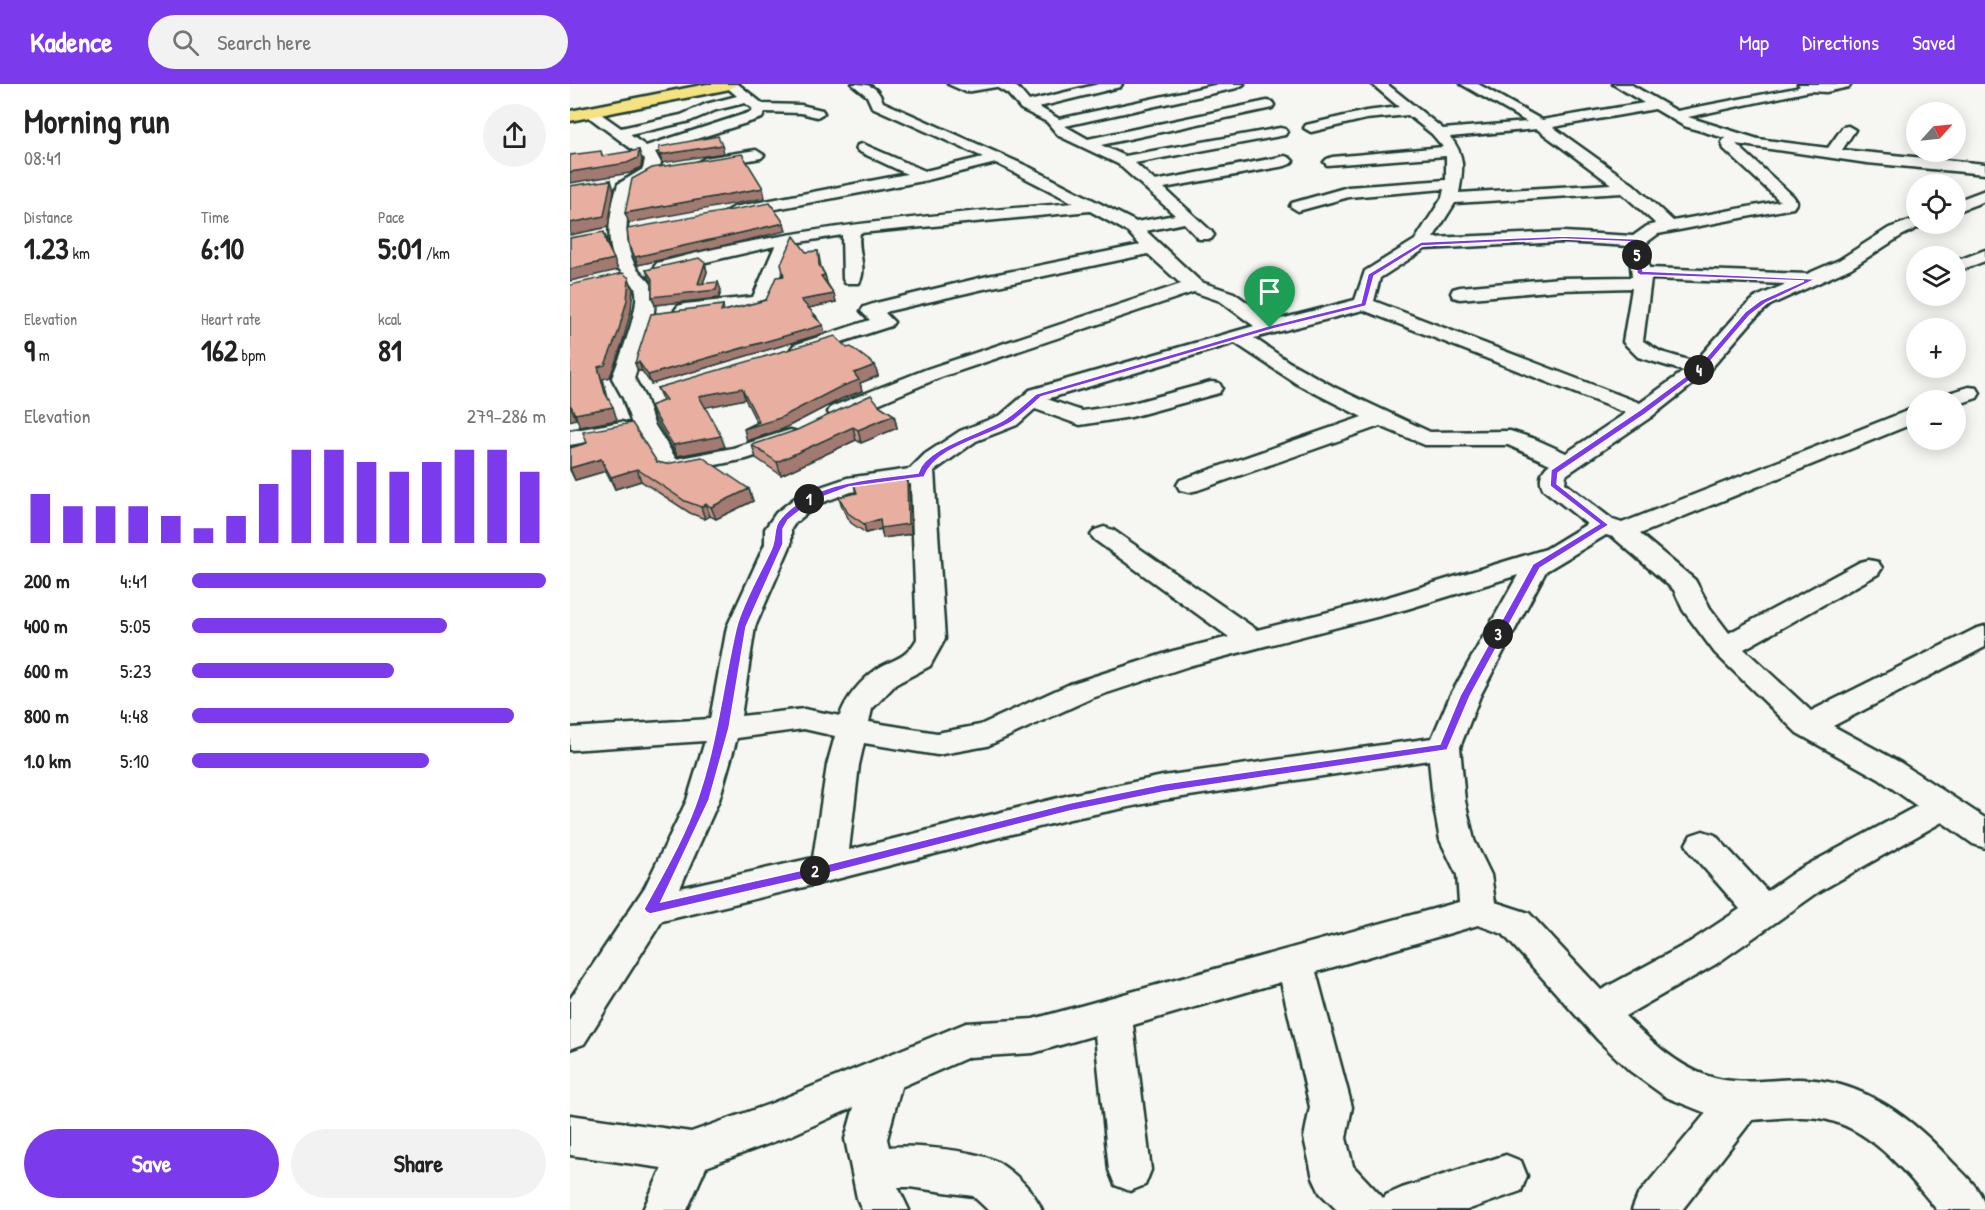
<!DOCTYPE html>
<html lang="en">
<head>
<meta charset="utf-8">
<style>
	:root { --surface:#fff; --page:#f2f2f2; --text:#222; --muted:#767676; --accent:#7c3aed }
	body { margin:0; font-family:"Patrick Hand",sans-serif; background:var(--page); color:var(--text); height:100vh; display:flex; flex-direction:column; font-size:22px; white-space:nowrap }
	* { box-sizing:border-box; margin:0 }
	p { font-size:20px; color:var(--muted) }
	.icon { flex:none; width:33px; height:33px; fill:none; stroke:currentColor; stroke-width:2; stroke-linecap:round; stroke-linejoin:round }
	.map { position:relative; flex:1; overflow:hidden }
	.drawer { display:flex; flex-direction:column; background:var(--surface); width:570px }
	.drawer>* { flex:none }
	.needle { width:39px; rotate:63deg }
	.controls { position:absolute; left:1336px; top:18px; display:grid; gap:12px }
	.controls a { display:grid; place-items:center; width:60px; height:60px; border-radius:50%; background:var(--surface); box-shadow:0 3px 15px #0003; font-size:30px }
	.pin { position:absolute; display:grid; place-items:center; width:51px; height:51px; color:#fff; margin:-62px -26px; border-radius:50% 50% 50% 0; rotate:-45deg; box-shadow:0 0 6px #0007 }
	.pin .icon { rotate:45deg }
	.km { position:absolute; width:30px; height:30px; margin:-15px; border-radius:50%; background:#222; color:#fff; font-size:16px; line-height:30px; text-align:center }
	.round { display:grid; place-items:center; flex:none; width:63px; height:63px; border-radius:32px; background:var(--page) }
	.head { display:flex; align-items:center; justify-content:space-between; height:102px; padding:0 24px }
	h1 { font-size:33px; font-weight:700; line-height:45px }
	.stats { display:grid; grid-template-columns:repeat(3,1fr); gap:9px; height:102px; padding:6px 24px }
	.stats div { display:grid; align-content:center }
	.stats b { font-size:30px; font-weight:700 }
	.stats small { font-size:16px; font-weight:400 }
	.stats p { font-size:16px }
	.chart { height:168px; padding:12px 24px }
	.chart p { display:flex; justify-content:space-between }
	.chart svg { width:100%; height:108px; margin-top:6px; stroke:var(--accent); stroke-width:6 }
	.button { display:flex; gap:12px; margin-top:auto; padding:12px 24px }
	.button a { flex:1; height:69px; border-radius:36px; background:var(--accent); color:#fff; font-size:24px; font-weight:700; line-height:69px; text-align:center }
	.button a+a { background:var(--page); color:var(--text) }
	ul { padding:0 24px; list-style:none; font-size:20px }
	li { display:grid; grid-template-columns:96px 72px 1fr; align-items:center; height:45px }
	li i { height:15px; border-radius:8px; background:var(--accent) }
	header { display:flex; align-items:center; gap:36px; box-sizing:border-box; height:84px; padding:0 30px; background:var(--accent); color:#fff }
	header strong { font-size:28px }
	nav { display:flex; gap:33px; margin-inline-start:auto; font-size:21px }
	.search { width:420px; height:54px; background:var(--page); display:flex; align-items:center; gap:15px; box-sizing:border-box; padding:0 21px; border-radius:33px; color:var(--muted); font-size:22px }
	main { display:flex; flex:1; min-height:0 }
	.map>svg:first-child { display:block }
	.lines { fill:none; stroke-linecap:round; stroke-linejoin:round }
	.minor-casing { stroke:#1f3d34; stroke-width:5 }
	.major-casing { stroke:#1f3d34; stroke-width:5 }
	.minor { fill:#f6f6f2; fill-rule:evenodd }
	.major { fill:#f5e382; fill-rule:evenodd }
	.wall { fill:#c8968a; stroke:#1f3d34; stroke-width:1.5 }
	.shaded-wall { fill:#a27a71; stroke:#1f3d34; stroke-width:1.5 }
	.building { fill:#e8afa1; stroke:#1f3d34; stroke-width:1.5 }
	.route { fill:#7c3aed; stroke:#fff; stroke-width:1.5; fill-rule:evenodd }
</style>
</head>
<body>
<header>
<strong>Kadence</strong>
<div class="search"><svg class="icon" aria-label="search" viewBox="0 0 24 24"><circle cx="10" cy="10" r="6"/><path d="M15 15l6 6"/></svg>Search here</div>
<nav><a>Map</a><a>Directions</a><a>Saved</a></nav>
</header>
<main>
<section class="drawer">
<div class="head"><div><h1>Morning run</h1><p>08:41</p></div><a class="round"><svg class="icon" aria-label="share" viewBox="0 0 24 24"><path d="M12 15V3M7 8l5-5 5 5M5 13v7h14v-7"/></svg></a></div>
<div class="stats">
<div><p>Distance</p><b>1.23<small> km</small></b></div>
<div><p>Time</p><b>6:10</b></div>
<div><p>Pace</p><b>5:01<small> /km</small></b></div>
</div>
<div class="stats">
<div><p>Elevation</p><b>9<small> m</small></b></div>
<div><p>Heart rate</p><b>162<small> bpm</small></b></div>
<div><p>kcal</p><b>81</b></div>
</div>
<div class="chart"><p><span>Elevation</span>279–286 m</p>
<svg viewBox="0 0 160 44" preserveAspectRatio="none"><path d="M5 44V24M15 44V29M25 44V29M35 44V29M45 44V33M55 44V38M65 44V33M75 44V20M85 44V6M95 44V6M105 44V11M115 44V15M125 44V11M135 44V6M145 44V6M155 44V15"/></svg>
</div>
<ul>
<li><b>200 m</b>4:41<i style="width:100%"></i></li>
<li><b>400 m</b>5:05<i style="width:72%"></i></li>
<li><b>600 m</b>5:23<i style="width:57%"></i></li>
<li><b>800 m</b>4:48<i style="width:91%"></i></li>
<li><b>1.0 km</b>5:10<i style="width:67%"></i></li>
</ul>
<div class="button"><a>Save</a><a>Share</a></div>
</section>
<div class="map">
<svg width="1415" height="1126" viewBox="0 0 1415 1126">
	<rect width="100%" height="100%" fill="#f6f6f2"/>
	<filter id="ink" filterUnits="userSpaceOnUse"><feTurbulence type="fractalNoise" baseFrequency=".0167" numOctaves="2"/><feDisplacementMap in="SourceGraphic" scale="12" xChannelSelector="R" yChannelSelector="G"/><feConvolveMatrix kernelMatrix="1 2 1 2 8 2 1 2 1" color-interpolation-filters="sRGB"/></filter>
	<g filter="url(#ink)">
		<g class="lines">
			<defs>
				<path id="minor" d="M153,0H168L193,20L231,21L252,26L254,29L247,33L231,29L195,28L192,34L85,68L91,79L88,88L63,103C56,129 52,159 66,183C71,191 81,196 83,205C90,233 72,268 64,294L75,314L84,340L106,375L163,364L220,346L228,348L231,353L228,358L176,375L100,390L92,388L62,340L53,314L42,294C49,276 72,220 65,204C61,196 52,190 47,182C34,156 40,126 48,100L73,85L75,75L12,28L14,25H24L51,44L111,31L136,20L167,12ZM175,19L183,25L181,28L76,62L60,51L120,37L146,26Z
					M282,0C298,0 307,1 313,18L459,83L566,138L605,131L548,80L489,52L477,38L451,25L438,10L426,3L396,8L378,0H440L448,4L459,17L529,0H552L550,3L469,23L489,35L649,0H674L667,4L495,42L518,55L697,17L702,18L704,21L702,24L531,61L555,72L710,44L715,45L717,48L715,51L710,52L565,79L585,97L715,72L720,74L723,77L720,80L715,82L594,104L641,147L644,151L641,155H629L614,139L576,147L631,198L664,209L703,237L785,216L795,187L845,156L872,114L874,105L779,113L728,127L720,122L722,119L778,103L876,96V72L757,81L754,78L757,75L762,73L873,63L862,50L838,31L796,35L741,48L734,44L736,41L796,27L829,23L802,0H817L873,45L957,38L891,0H908L972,36L1074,19L1043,0H1060L1107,27L1226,4L1230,2L1228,0H1281L1279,3L1256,8L1240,7L1118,33L1188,55L1258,64L1273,43L1278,42L1285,46L1272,66L1415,80V90L1297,79L1166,60L1223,112L1227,118L1223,124L1088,150L1076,159L1079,184L1237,190L1269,176L1319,144L1347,134V140H1355L1331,152L1281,184L1200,221L1185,234L1137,289L1081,333L996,391L995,399L1043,436L1052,439L1347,323V338L1070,450L1125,496L1140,524L1159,549L1290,478L1299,476L1308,478L1312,484L1308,490L1174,565L1241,627L1405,545L1415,542V563L1263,642L1331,679L1415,734V764L1403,760L1372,738L1250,807L1146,880L1055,932C1078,954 1104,980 1135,991C1165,1002 1195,996 1226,995C1289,994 1342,1033 1382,1078C1394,1090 1415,1108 1415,1126H1367C1336,1088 1299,1041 1248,1034C1226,1031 1204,1035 1182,1036L1112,1126H1062L1068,1111L1136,1029L1096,1013L1060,987L1028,956L933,850L908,841L746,888L782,1023L776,1054L783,1082L814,1115L816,1111L832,1104L936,1071L951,1077L957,1092L951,1107L897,1126H767L750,1109L743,1094L734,1054L740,1023L711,898L563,941L581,1086L575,1101L560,1107L545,1101L539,1086L525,951L463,969L399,973L331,1003L317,1055L319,1063C343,1061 409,1066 429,1079C446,1090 464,1107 472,1126H418L403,1112L339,1103H328L339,1126H292L287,1114L275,1055L284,1023L222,1051L136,1083L117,1126H73L92,1084L0,1071V1031L121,1048L200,1020L396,939L463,935L889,818L887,791L870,756L863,717L859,676L593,716L500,735L259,797L92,837L14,960L0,965V915L75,803L117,716L135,657L0,666V644L140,635L157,543L195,460V445L206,429L230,410L277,394L340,385L355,370L390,347L431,331L460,306L684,242L650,217L624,208L371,293L277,333L269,335L261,333L258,328L261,323L357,285L611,200L578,170L418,204L319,227L315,229L324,238L321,242L231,271L224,269L221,265L224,261L300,236L291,227L294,223L306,219L418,192L570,161L558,148L520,127L290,149C286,165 298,184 289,199H275L273,195L272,151L224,159L197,222L115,232L108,230L105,226L108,222L115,220L183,213L205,162L93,188L87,187L84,183L87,179C227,142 360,131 504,119L426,79L353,97L164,133L158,132L156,128L164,123L337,90L288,67L286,64L288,61L293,60L355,87L413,73L302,23L297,12ZM1085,25L1114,42L1155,54L1152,58L1154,65L1210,117L1103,137L1064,101L983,43ZM967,45L1041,100L889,109C893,86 896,72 880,53ZM1052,109L1086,140L1077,142L1063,152L993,148L863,154L885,119ZM993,158L1059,162L1062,193L990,194L890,203L883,205L881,209L883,213L890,215L990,206L1062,204L1053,258L1068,273L1114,287L1070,319L804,217L810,194L855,165ZM1081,195L1216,200L1186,213L1171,226L1125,278L1091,268L1073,257ZM793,226L1056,329L996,369L965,355L940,347L860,348L766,304L719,278L684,254ZM665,259L727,300L792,333L610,396L607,401L610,406L619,408L628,406L810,342L855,361H938L980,380C971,386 968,397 974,406L1017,440L976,465L818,513L687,546L543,446L534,443L525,446L521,451L525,456L659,553L603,567L500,600L410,641L367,649L299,638L302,625L326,600L360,582L375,555L364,387L406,357L447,341L465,325L510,341L561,333L649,309L652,304L649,299L641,298L559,320L512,327L477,315ZM341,400L347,555C336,575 325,574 307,585C292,595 275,615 270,632L234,625L171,632L185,543L221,460V445L225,439L248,420L281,408ZM1036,451L1043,453L1104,506L1113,526L1145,569L1227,649L1309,695L1347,722L1226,787L1197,807L1145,751L1133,747L1121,751L1116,760L1121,769L1170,825L1120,858L1031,906L959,829L925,818L921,791L904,756L895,717L890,663L910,612L976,487ZM948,491L880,612L862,654L593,692L500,711L279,766L289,681L294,659L367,671L417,662L522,614L622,581L837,525ZM234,645L265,652L257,681L243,774L110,804L149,716L167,654Z
					M186,66L194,71L191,74L135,84L127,79L135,74Z
					M1415,106V117L1386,128V117Z
					M1415,166V177L1386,188V177Z
					M1399,303L1407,304L1410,309L1407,314L1386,321V316H1370L1373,311Z
					M51,338L59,340L62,345L59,350L0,361V347Z"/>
				<path id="major" d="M137,0H168L160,5L0,37V27Z"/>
			</defs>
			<!-- minor casing -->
			<use href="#minor" class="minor-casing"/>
			<!-- major casing -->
			<use href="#major" class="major-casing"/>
			<!-- minor -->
			<use href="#minor" class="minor"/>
			<!-- major -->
			<use href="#major" class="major"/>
		</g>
		<!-- wall -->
		<path class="wall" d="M248,167L251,183L255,191L257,199L264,210L266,218L238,224L246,232L255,249L81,300L72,287H68L65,279L153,221L154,227L196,216L214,192L236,168Z
			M135,179L137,188L133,199L151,206L149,214L85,221L82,213V199L79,194L76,186Z
			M277,264L305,281L308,292L290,299L292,307L271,315L213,345L177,357L187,339L175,315L135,323L155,363L107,372L84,333L80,322L93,317L87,304Z
			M310,322L324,331L327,344L291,359L286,356L211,391L186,374L182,361Z
			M0,364L96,380L179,405L183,417L146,435L140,432L135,435L120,429L71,397L45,405L36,387L5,396L0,386Z
			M337,393L339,403L341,450L313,454L311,445L296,449L281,439L272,423L269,413L286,410L284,400Z"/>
		<!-- shaded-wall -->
		<path class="shaded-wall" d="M152,61L154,69L92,79L90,71Z
			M69,66L72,75L71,83L60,89L0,99V88Z
			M41,96L44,106L38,143L0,151V139Z
			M193,104L195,114L59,139L55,129Z
			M214,139L216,147L68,181L65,173Z
			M34,148L38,159L40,170L36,159Z
			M44,175L48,186L0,197V185Z
			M135,179L137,188L130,208L148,198L151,206L149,214L85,221L82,213L128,200Z
			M255,191L257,199L253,200L251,192Z
			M59,194L63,205L61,227L52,260L40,293L33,295L40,322L35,309L28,283Z
			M264,210L266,218L234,225L231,216Z
			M253,241L255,249L81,300L78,291Z
			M69,278L72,287H68L65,279Z
			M305,281L308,292L290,299L292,307L271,315L213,345L177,357L174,345L284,289Z
			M172,304L175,315L133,324L129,312Z
			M1,322L6,335L0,337V323Z
			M43,323L47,336L10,343L5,330Z
			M324,331L327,344L291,359L288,346Z
			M283,343L286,356L211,391L207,378Z
			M151,352L155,363L107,372L103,361Z
			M31,375L36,387L5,396L0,384Z
			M67,385L71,397L45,405L41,393Z
			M337,393L339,403L341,450L313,454L311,445L296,449L294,440Z
			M179,405L183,417L146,435L141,423Z
			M136,420L140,432L135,435L131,423Z"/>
		<!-- building -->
		<path class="building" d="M148,52L152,61L90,71L89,63Z
			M69,66L68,74L57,79L0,88V71L31,67L32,72Z
			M172,70L193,104L55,129L62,95L82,84Z
			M41,96L34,132L0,139V102Z
			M200,119L214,139L65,173L59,160L57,145Z
			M34,148L36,159L44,175L0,185V154Z
			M224,152L236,168L248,167L249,181L255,191L251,192L264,210L231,216L246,232H244L253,241L78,291L69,278L65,279L81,230L153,221L151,228L196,216L206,193L214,192L211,180Z
			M129,174L135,179L128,200L148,198L146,206L82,213V195L76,186Z
			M53,189L59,194L57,216L48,249L35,281L28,283L35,309L43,323L5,330L1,322L0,323V201Z
			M265,252L277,264L281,263L305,281L284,289L289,296L268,304L210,334L174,345L189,338L172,304L129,312L151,352L103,361L80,322L96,316L87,304Z
			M301,311L310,322L324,331L288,346L283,343L207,378L182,361L227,346Z
			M62,339L87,378L96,380L132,373L179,405L141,423L136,420L131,423L115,417L67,385L41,393L31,375L0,384V364L17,359L13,348Z
			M337,393L338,440L311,444L310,435L294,440L278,429L269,413L287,409L284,400Z"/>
	</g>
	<!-- route -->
	<path class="route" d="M993,152L1069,155L1073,187L1246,195L1196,219L1180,231L1132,287L1075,330L988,389L987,400L1039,441L970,484L900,612L877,666L593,708L500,727L259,789L80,830L76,828L74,825C93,790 115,753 128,714C147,659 153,602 166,545C172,520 190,490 201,466C207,454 202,443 212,433C245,396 303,395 348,389C356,362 417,348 437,334C447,327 457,318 466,310L698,242L791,219L798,190L851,158ZM993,155L1064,158L1067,189L1070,191L1234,197L1191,216L1175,228L1127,284L1070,326L981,386L980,402L1029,440L963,480L890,612L870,660L593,700L500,719L259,780L91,818L139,716L159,644L176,543L213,460V445L218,436L242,417L279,403L354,393C367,361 418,354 443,337C453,330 462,321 471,313L703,245L796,222L804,192L852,162Z"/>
</svg>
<div class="controls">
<a><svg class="needle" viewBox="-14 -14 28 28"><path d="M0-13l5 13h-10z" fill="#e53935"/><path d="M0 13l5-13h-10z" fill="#767676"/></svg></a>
<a><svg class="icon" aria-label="locate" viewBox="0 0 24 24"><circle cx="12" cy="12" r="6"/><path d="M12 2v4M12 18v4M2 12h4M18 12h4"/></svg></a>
<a><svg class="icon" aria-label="layers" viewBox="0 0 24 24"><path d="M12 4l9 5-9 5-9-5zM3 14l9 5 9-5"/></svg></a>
<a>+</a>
<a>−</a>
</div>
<div class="pin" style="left:700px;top:244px;background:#1e9e55"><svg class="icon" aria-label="arrive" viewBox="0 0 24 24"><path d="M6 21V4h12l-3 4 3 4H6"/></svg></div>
<b class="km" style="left:239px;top:415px">1</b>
<b class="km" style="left:245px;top:787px">2</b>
<b class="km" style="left:928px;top:550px">3</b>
<b class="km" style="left:1129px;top:286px">4</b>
<b class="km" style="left:1067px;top:171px">5</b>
</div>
</main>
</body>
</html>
